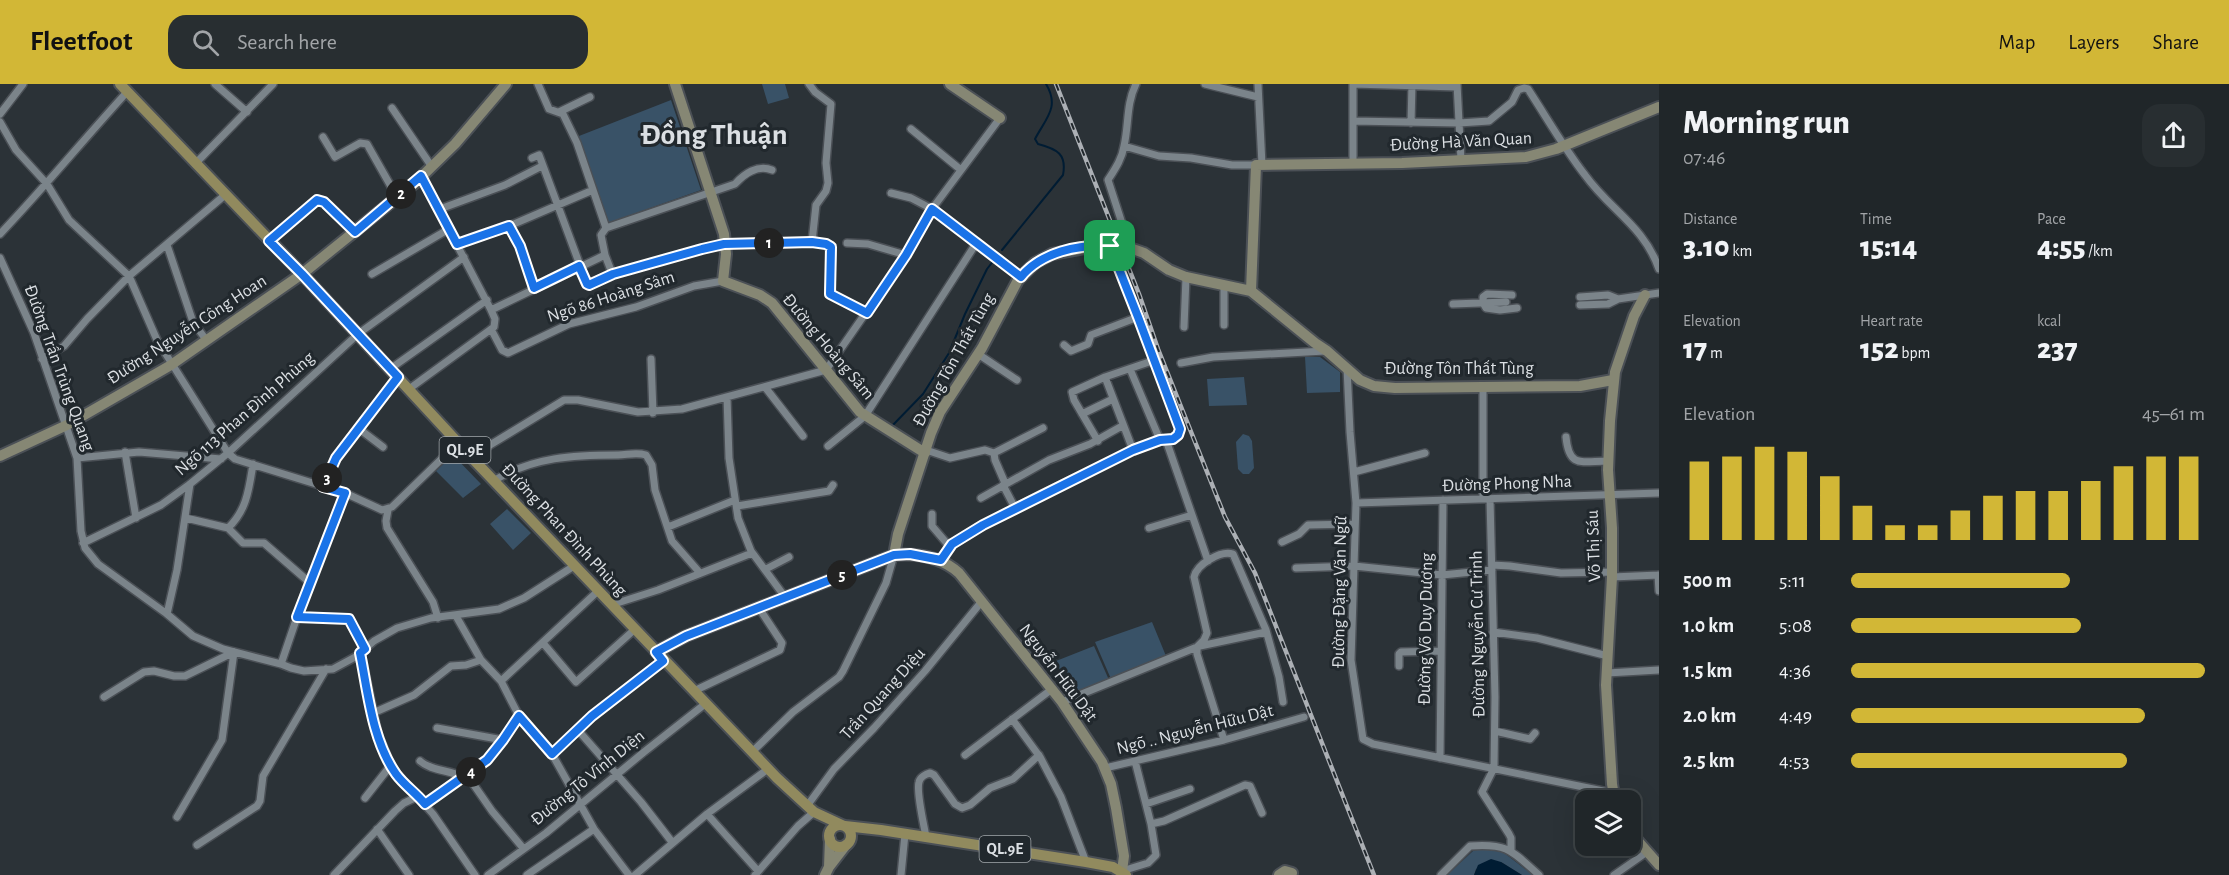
<!DOCTYPE html>
<html lang="en">
<head>
<meta charset="utf-8">
<style>
	:root { --surface:#202629; --page:#282e31; --text:#f1f3f6; --muted:#a2a5a8; --line:#3d4346; --accent:#d2b736 }
	body { margin:0; font-family:"Alegreya Sans",sans-serif; background:var(--page); color:var(--text); height:100vh; display:flex; flex-direction:column; font-size:22px; white-space:nowrap }
	* { box-sizing:border-box; margin:0 }
	p { font-size:20px; color:var(--muted) }
	.icon { flex:none; width:33px; height:33px; fill:none; stroke:currentColor; stroke-width:2; stroke-linecap:round; stroke-linejoin:round }
	.map { position:relative; flex:1; overflow:hidden }
	.sheet { display:flex; flex-direction:column; background:var(--surface); width:570px }
	.sheet>* { flex:none }
	.fabs { position:absolute; left:1575px; top:706px; display:grid; gap:12px }
	.fabs a { display:grid; place-items:center; width:66px; height:66px; border-radius:12px; background:var(--surface); box-shadow:0 6px 24px #0002,0 0 0 2px var(--line); font-size:30px }
	.pin { position:absolute; display:grid; place-items:center; width:51px; height:51px; color:#fff; margin:-26px; border-radius:12px; box-shadow:0 3px 9px #0006 }
	.km { position:absolute; width:30px; height:30px; margin:-15px; border-radius:50%; background:#222; color:#fff; font-size:16px; line-height:30px; text-align:center }
	.round { display:grid; place-items:center; flex:none; width:63px; height:63px; border-radius:18px; background:var(--page) }
	.overview { display:flex; align-items:center; justify-content:space-between; height:102px; padding:0 24px }
	h1 { font-size:33px; font-weight:800; line-height:45px }
	.stats { display:grid; grid-template-columns:repeat(3,1fr); gap:9px; height:102px; padding:6px 24px }
	.stats div { display:grid; align-content:center }
	.stats b { font-size:30px; font-weight:800 }
	.stats small { font-size:16px; font-weight:400 }
	.stats p { font-size:16px }
	.chart { height:168px; padding:12px 24px }
	.chart p { display:flex; justify-content:space-between }
	.chart svg { width:100%; height:108px; margin-top:6px; stroke:var(--accent); stroke-width:6 }
	ul { padding:0 24px; list-style:none; font-size:20px }
	li { display:grid; grid-template-columns:96px 72px 1fr; align-items:center; height:45px }
	li i { height:15px; border-radius:8px; background:var(--accent) }
	header { display:flex; align-items:center; gap:36px; box-sizing:border-box; height:84px; padding:0 30px; background:var(--accent); color:#111 }
	header strong { font-size:28px }
	nav { display:flex; gap:33px; margin-inline-start:auto; font-size:21px }
	.search { width:420px; height:54px; background:var(--page); display:flex; align-items:center; gap:15px; box-sizing:border-box; padding:0 21px; border-radius:18px; color:var(--muted); font-size:22px }
	main { display:flex; flex:1; min-height:0 }
	.map>svg:first-child { display:block }
	.green { fill:#395267 }
	.water { fill:#001c33 }
	.lines { fill:none; stroke-linecap:round; stroke-linejoin:round }
	.stream { stroke:#001c33; stroke-width:2 }
	.street-casing { stroke:#4b5056; stroke-width:10 }
	.secondary-casing { stroke:#4b5056; stroke-width:14 }
	.primary-casing { stroke:#4b5056; stroke-width:14 }
	.street { stroke:#7b848a; stroke-width:7 }
	.secondary { stroke:#868774; stroke-width:10 }
	.primary { stroke:#918a5e; stroke-width:10 }
	.rail-casing { stroke:#acb0b5; stroke-width:4.5 }
	.rail { stroke:#21282d; stroke-width:2; stroke-dasharray:7; stroke-linecap:butt }
	.route-casing { stroke:#fff; stroke-width:12 }
	.route { stroke:#1a73e8; stroke-width:8 }
	.labels { text-anchor:middle; dominant-baseline:central; stroke-width:6; stroke-linejoin:round; paint-order:stroke }
	.shield { fill:#21282d; stroke:#a3a8ac; stroke-width:1.5 }
	.shield-label { font-size:16px; font-weight:bold; fill:#dbdfe3 }
	.street-label { font-size:18px; fill:#dbdfe3; stroke:#21282d }
	.town-label { font-size:30px; font-weight:bold; fill:#dbdfe3; stroke:#21282d }
</style>
</head>
<body>
<header>
<strong>Fleetfoot</strong>
<div class="search"><svg class="icon" aria-label="search" viewBox="0 0 24 24"><circle cx="10" cy="10" r="6"/><path d="M15 15l6 6"/></svg>Search here</div>
<nav><a>Map</a><a>Layers</a><a>Share</a></nav>
</header>
<main>
<div class="map">
<svg width="1659" height="791" viewBox="0 0 1659 791">
	<rect width="100%" height="100%" fill="#2b3237"/>
	<!-- green -->
	<path class="green" d="M762,0H785L789,14L768,20Z
		M671,16L701,106L608,139L579,52Z
		M1305,273H1320L1340,288V308L1307,309Z
		M1244,293L1247,321L1209,322L1207,295Z
		M1243,350L1249,352L1252,357L1254,384L1249,390H1243L1238,385L1236,358Z
		M453,371L481,400L463,414L436,387Z
		M507,425L531,449L513,466L490,440Z
		M1152,538L1166,572L1111,595L1095,558Z
		M1094,562L1109,596L1071,611L1056,577Z
		M1481,765L1503,768L1533,791H1522L1501,778L1476,785L1474,791H1447L1473,767Z"/>
	<!-- water -->
	<path class="water" d="M1491,775L1501,778L1522,791H1474L1478,781Z"/>
	<g class="lines">
		<!-- stream -->
		<path class="stream" d="M1002,166L1063,91C1067,70 1057,65 1038,60L1035,55C1046,34 1060,23 1046,0
			M891,343L923,310L949,269L965,230L987,185L994,176"/>
		<defs>
			<path id="street" d="M215,0L247,28
				M538,0L549,25L563,30L577,59L606,144
				M809,0L815,8L831,20L826,79L828,99L826,107L816,121L812,158
				M1205,0L1258,13
				M1258,0L1262,81
				M1353,0L1457,3
				M1457,0L1461,76
				M392,24L432,83
				M559,28L590,13
				M0,30L23,0
				M1353,37L1459,39L1489,37L1512,18L1518,6L1524,4L1528,5C1547,34 1564,64 1585,91C1610,126 1644,142 1659,185
				M0,38L16,66L47,100L69,136L129,192L157,256L228,369L235,375L345,409L382,426L392,423L458,359
				M1411,39L1412,0
				M911,45L961,86
				M323,53L335,73L360,59L367,60L397,113
				M1124,62L1159,72L1191,74L1232,81H1256
				M532,74L539,71L587,200H591L613,190
				M1353,79V0
				M195,80L273,0
				M772,86C758,80 744,90 735,100L606,144L601,151L605,171L612,189L615,190L702,165L725,160L812,158L827,160L832,167L829,210L867,229
				M891,109L911,114L932,125L1021,193
				M440,125L505,101L542,82
				M509,142L520,162L534,204
				M0,150C44,104 84,55 127,8
				M269,157L317,116L324,118L355,148
				M847,159L868,160L906,171
				M457,160L500,146L593,106
				M167,161L193,238L207,257
				M1130,164L1108,96C1115,85 1122,75 1124,62C1129,41 1126,20 1136,0
				M0,174L34,249L77,374L81,447L85,464L98,480L167,530L193,552L223,565L281,580L291,584L304,587L333,585L357,572L374,557L397,544L431,534L499,525L524,514L574,482
				M372,190L449,145
				M1512,211L1487,210L1483,213V219L1486,224L1500,226L1517,224
				M1580,213L1608,211L1618,215
				M1453,220L1506,218
				M1580,221L1608,220L1618,215L1659,209
				M491,226L605,171
				M1224,241V201
				M1184,243L1186,193
				M491,245L502,266L508,269L569,240L636,223L694,202L723,197
				M1064,261L1071,267L1088,260L1091,251L1138,233
				M978,270L1017,296
				M42,275L64,262L87,235L129,192L225,111
				M651,275L653,329
				M1181,279L1213,273L1325,267
				M1347,284L1350,348L1356,419L1351,576L1363,655L1373,660L1613,709
				M390,285L487,216
				M1130,285L1160,356
				M1105,293L1133,366
				M765,303L803,352
				M409,305L494,243L495,235L491,226L421,92
				M727,313L729,374L738,434L751,467L785,513
				M1082,330L1113,315
				M358,344L383,363
				M1566,353C1569,385 1582,377 1608,377
				M1166,356L1208,477
				M1098,357L1074,316L1072,308L1105,293L1155,276
				M828,362L865,332L977,158
				M926,366L950,374L985,366L994,369
				M125,368L136,434
				M77,374L139,368L221,375
				M473,375L490,361L564,316H578L638,328L682,325L826,286L906,171L932,125L1000,34
				M1354,388L1425,369
				M495,396C534,373 573,371 618,371C627,371 636,368 646,371L652,381L655,406L672,457L700,489
				M1005,399L995,376L994,369L1043,344
				M1003,401L1015,424
				M323,403L336,374L398,293
				M981,414L1049,376L1090,360L1122,342
				M1483,415V302
				M1490,415L1495,613L1494,684L1482,708L1509,750L1511,754V766
				M1356,419L1659,409
				M737,422L829,407L833,401
				M388,426L386,437L387,444L433,518L438,534
				M932,430V442L950,463
				M186,434L228,444L243,459H264L309,498
				M668,443L735,416
				M228,444C247,426 249,405 253,380
				M1149,444L1192,431
				M1282,458L1299,450L1308,441L1355,440
				M83,459L161,421L190,400L228,369L358,250L464,173
				M941,476L952,461L983,441L1040,411L1133,366L1160,356L1172,355L1178,351L1180,345L1178,338L1110,162
				M1492,481L1510,482L1561,489L1612,488
				M1296,484L1354,482L1442,491L1492,486
				M766,485L789,473
				M1658,491L1659,507
				M1612,493L1659,491
				M611,521L658,506L752,469L751,467
				M167,530L177,486L190,400
				M456,532L481,576L501,597L519,632L552,670L594,745L629,791
				M297,533L347,534L365,565
				M1493,548L1537,554L1608,572
				M543,559L576,598L634,546
				M1200,562L1266,548
				M361,569L378,650L390,679L397,690L433,730L475,791
				M281,580L309,498L345,409
				M1399,582V570L1401,568L1441,567
				M1607,589L1659,586
				M501,597L598,507
				M694,607L780,566L782,559L759,524
				M104,613L144,588L154,587L174,592H185L234,568
				M1062,618L1197,563
				M373,629L414,611L451,582L466,581L481,576
				M1012,635L1040,673L1061,713L1086,778
				M437,644L503,656
				M577,645L641,718L672,758
				M1495,647L1530,655L1535,649
				M1224,656L1197,570V563L1204,556L1207,549L1194,493C1197,480 1221,466 1233,470L1266,546L1279,593L1283,618
				M752,668L793,628L839,593L843,587L886,499L894,471
				M552,670L592,632L663,577
				M965,671L1052,605
				M1440,674L1443,416
				M420,677C431,687 450,686 463,693
				M1105,684L1224,656L1304,633
				M467,691L492,727L523,764
				M365,714L391,681
				M425,720L487,676L503,656L519,632
				M1146,720L1190,705
				M807,722L834,685L874,644L925,587L982,517
				M707,730L758,787
				M177,733L222,656L234,568
				M1151,740L1164,737L1245,701L1250,702L1262,729
				M377,745L409,791
				M926,753C924,741 916,708 919,698C920,693 926,690 930,689L934,691L955,720L962,724L970,721L990,704L1013,695L1039,671
				M197,761L257,722L260,717L263,692L326,585
				M1122,787L1148,779L1156,771L1151,740L1135,677
				M334,791L395,727L404,719L419,712
				M488,791L546,749L644,668L705,620
				M527,791L594,745
				M635,791L707,730L768,685
				M755,791L798,742L814,728
				M901,791L905,750
				M1441,791L1470,762C1508,759 1512,767 1539,791
				M1614,791L1647,768"/>
			<path id="secondary" d="M675,0L724,150L726,170L723,197L760,211L772,219L860,328L925,369
				M950,0L1000,34
				M1251,207L1256,81L1402,79L1526,73L1556,65L1659,23
				M0,372L67,341L171,281L302,190L416,98L455,60L506,0
				M894,471L898,450L931,349L940,328L982,264L1018,196L1035,179L1052,170L1101,161L1130,164L1144,169L1169,186L1186,193L1251,207L1315,259L1327,267L1360,296L1374,302L1395,304L1580,302L1613,296
				M656,568L686,552L894,471C918,469 941,473 959,489L1062,618L1102,678L1111,700L1116,724L1124,772L1122,787
				M1615,717L1612,700L1606,601L1612,493V444L1608,386L1610,337L1615,288L1634,232L1645,211
				M1630,748L1659,781
				M829,783L830,755
				M825,791L829,783L846,761
				M1279,791L1285,787L1292,789L1291,791"/>
			<path id="primary" d="M120,0L302,190L473,375L777,694L814,728L842,741
				M829 752a11 11 0 1 1 22 0a11 11 0 1 1-22 0Z
				M845,742L881,746L1086,778L1113,783L1126,791"/>
		</defs>
		<!-- street casing -->
		<use href="#street" class="street-casing"/>
		<!-- secondary casing -->
		<use href="#secondary" class="secondary-casing"/>
		<!-- primary casing -->
		<use href="#primary" class="primary-casing"/>
		<!-- street -->
		<use href="#street" class="street"/>
		<!-- secondary -->
		<use href="#secondary" class="secondary"/>
		<!-- primary -->
		<use href="#primary" class="primary"/>
		<defs>
			<path id="rail" d="M1056,0L1139,210L1158,265L1225,433L1255,489L1374,791"/>
		</defs>
		<!-- rail casing -->
		<use href="#rail" class="rail-casing"/>
		<!-- rail -->
		<use href="#rail" class="rail"/>
	</g>
	<g class="lines">
		<defs>
			<path id="route" d="M421,92L457,160L509,142L520,162L534,204L579,182L587,200L589,201L613,190L702,165L724,160L812,158L826,160L831,163L830,210L867,229L906,171L932,125L1021,193C1041,168 1079,160 1110,162L1138,233L1180,345L1178,351L1173,355L1160,356L1133,366L983,441L952,460L941,476L910,470L894,471L686,552L656,568L663,577L592,632L552,670L519,632L503,656L487,676L425,720C416,709 404,701 396,690C372,656 368,608 360,569L365,565L349,535L297,533L345,409L323,403L336,374L398,293L302,190L269,157L317,116L324,118L355,148Z"/>
		</defs>
		<!-- route casing -->
		<use href="#route" class="route-casing"/>
		<!-- route -->
		<use href="#route" class="route"/>
	</g>
	<g class="labels">
		<!-- shield labels -->
		<g class="shield">
			<rect x="439.5" y="353" width="51" height="26" rx="4.5"/>
			<rect x="979.5" y="752" width="51" height="26" rx="4.5"/>
		</g>
		<g class="shield-label">
			<text x="465" y="366">QL.9E</text>
			<text x="1005" y="765">QL.9E</text>
		</g>
		<!-- street labels -->
		<g class="street-label">
			<text transform="translate(1461 58) rotate(-3)">Đường Hà Văn Quan</text>
			<text transform="translate(611 213) rotate(-18)">Ngõ 86 Hoàng Sâm</text>
			<text transform="translate(187 246) rotate(-33)">Đường Nguyễn Công Hoan</text>
			<text transform="translate(828 263) rotate(50)">Đường Hoàng Sâm</text>
			<text transform="translate(954 276) rotate(-61)">Đường Tôn Thất Tùng</text>
			<text transform="translate(59 284) rotate(70)">Đường Trần Trùng Quang</text>
			<text x="1459" y="285">Đường Tôn Thất Tùng</text>
			<text transform="translate(245 330) rotate(-41)">Ngõ 113 Phan Đình Phùng</text>
			<text transform="translate(1507 400) rotate(-2)">Đường Phong Nha</text>
			<text transform="translate(564 446) rotate(47)">Đường Phan Đình Phùng</text>
			<text transform="translate(1594 462) rotate(-92)">Võ Thị Sáu</text>
			<text transform="translate(1340 508) rotate(-89)">Đường Đặng Văn Ngữ</text>
			<text transform="translate(1426 545) rotate(-89)">Đường Võ Duy Dương</text>
			<text transform="translate(1478 550) rotate(-91)">Đường Nguyễn Cư Trinh</text>
			<text transform="translate(1058 589) rotate(53)">Nguyễn Hữu Dật</text>
			<text transform="translate(883 610) rotate(-48)">Trần Quang Diệu</text>
			<text transform="translate(1195 646) rotate(-14)">Ngõ .. Nguyễn Hữu Dật</text>
			<text transform="translate(588 694) rotate(-39)">Đường Tô Vĩnh Diện</text>
		</g>
		<!-- town labels -->
		<g class="town-label">
			<text x="714" y="51">Đồng Thuận</text>
		</g>
	</g>
</svg>
<div class="fabs">
<a><svg class="icon" aria-label="layers" viewBox="0 0 24 24"><path d="M12 4l9 5-9 5-9-5zM3 14l9 5 9-5"/></svg></a>
</div>
<div class="pin" style="left:1110px;top:162px;background:#1e9e55"><svg class="icon" aria-label="arrive" viewBox="0 0 24 24"><path d="M6 21V4h12l-3 4 3 4H6"/></svg></div>
<b class="km" style="left:769px;top:159px">1</b>
<b class="km" style="left:401px;top:110px">2</b>
<b class="km" style="left:327px;top:394px">3</b>
<b class="km" style="left:471px;top:688px">4</b>
<b class="km" style="left:842px;top:491px">5</b>
</div>
<section class="sheet">
<div class="overview"><div><h1>Morning run</h1><p>07:46</p></div><a class="round"><svg class="icon" aria-label="share" viewBox="0 0 24 24"><path d="M12 15V3M7 8l5-5 5 5M5 13v7h14v-7"/></svg></a></div>
<div class="stats">
<div><p>Distance</p><b>3.10<small> km</small></b></div>
<div><p>Time</p><b>15:14</b></div>
<div><p>Pace</p><b>4:55<small> /km</small></b></div>
</div>
<div class="stats">
<div><p>Elevation</p><b>17<small> m</small></b></div>
<div><p>Heart rate</p><b>152<small> bpm</small></b></div>
<div><p>kcal</p><b>237</b></div>
</div>
<div class="chart"><p><span>Elevation</span>45–61 m</p>
<svg viewBox="0 0 160 44" preserveAspectRatio="none"><path d="M5 44V12M15 44V10M25 44V6M35 44V8M45 44V18M55 44V30M65 44V38M75 44V38M85 44V32M95 44V26M105 44V24M115 44V24M125 44V20M135 44V14M145 44V10M155 44V10"/></svg>
</div>
<ul>
<li><b>500 m</b>5:11<i style="width:62%"></i></li>
<li><b>1.0 km</b>5:08<i style="width:65%"></i></li>
<li><b>1.5 km</b>4:36<i style="width:100%"></i></li>
<li><b>2.0 km</b>4:49<i style="width:83%"></i></li>
<li><b>2.5 km</b>4:53<i style="width:78%"></i></li>
</ul>
</section>
</main>
</body>
</html>
